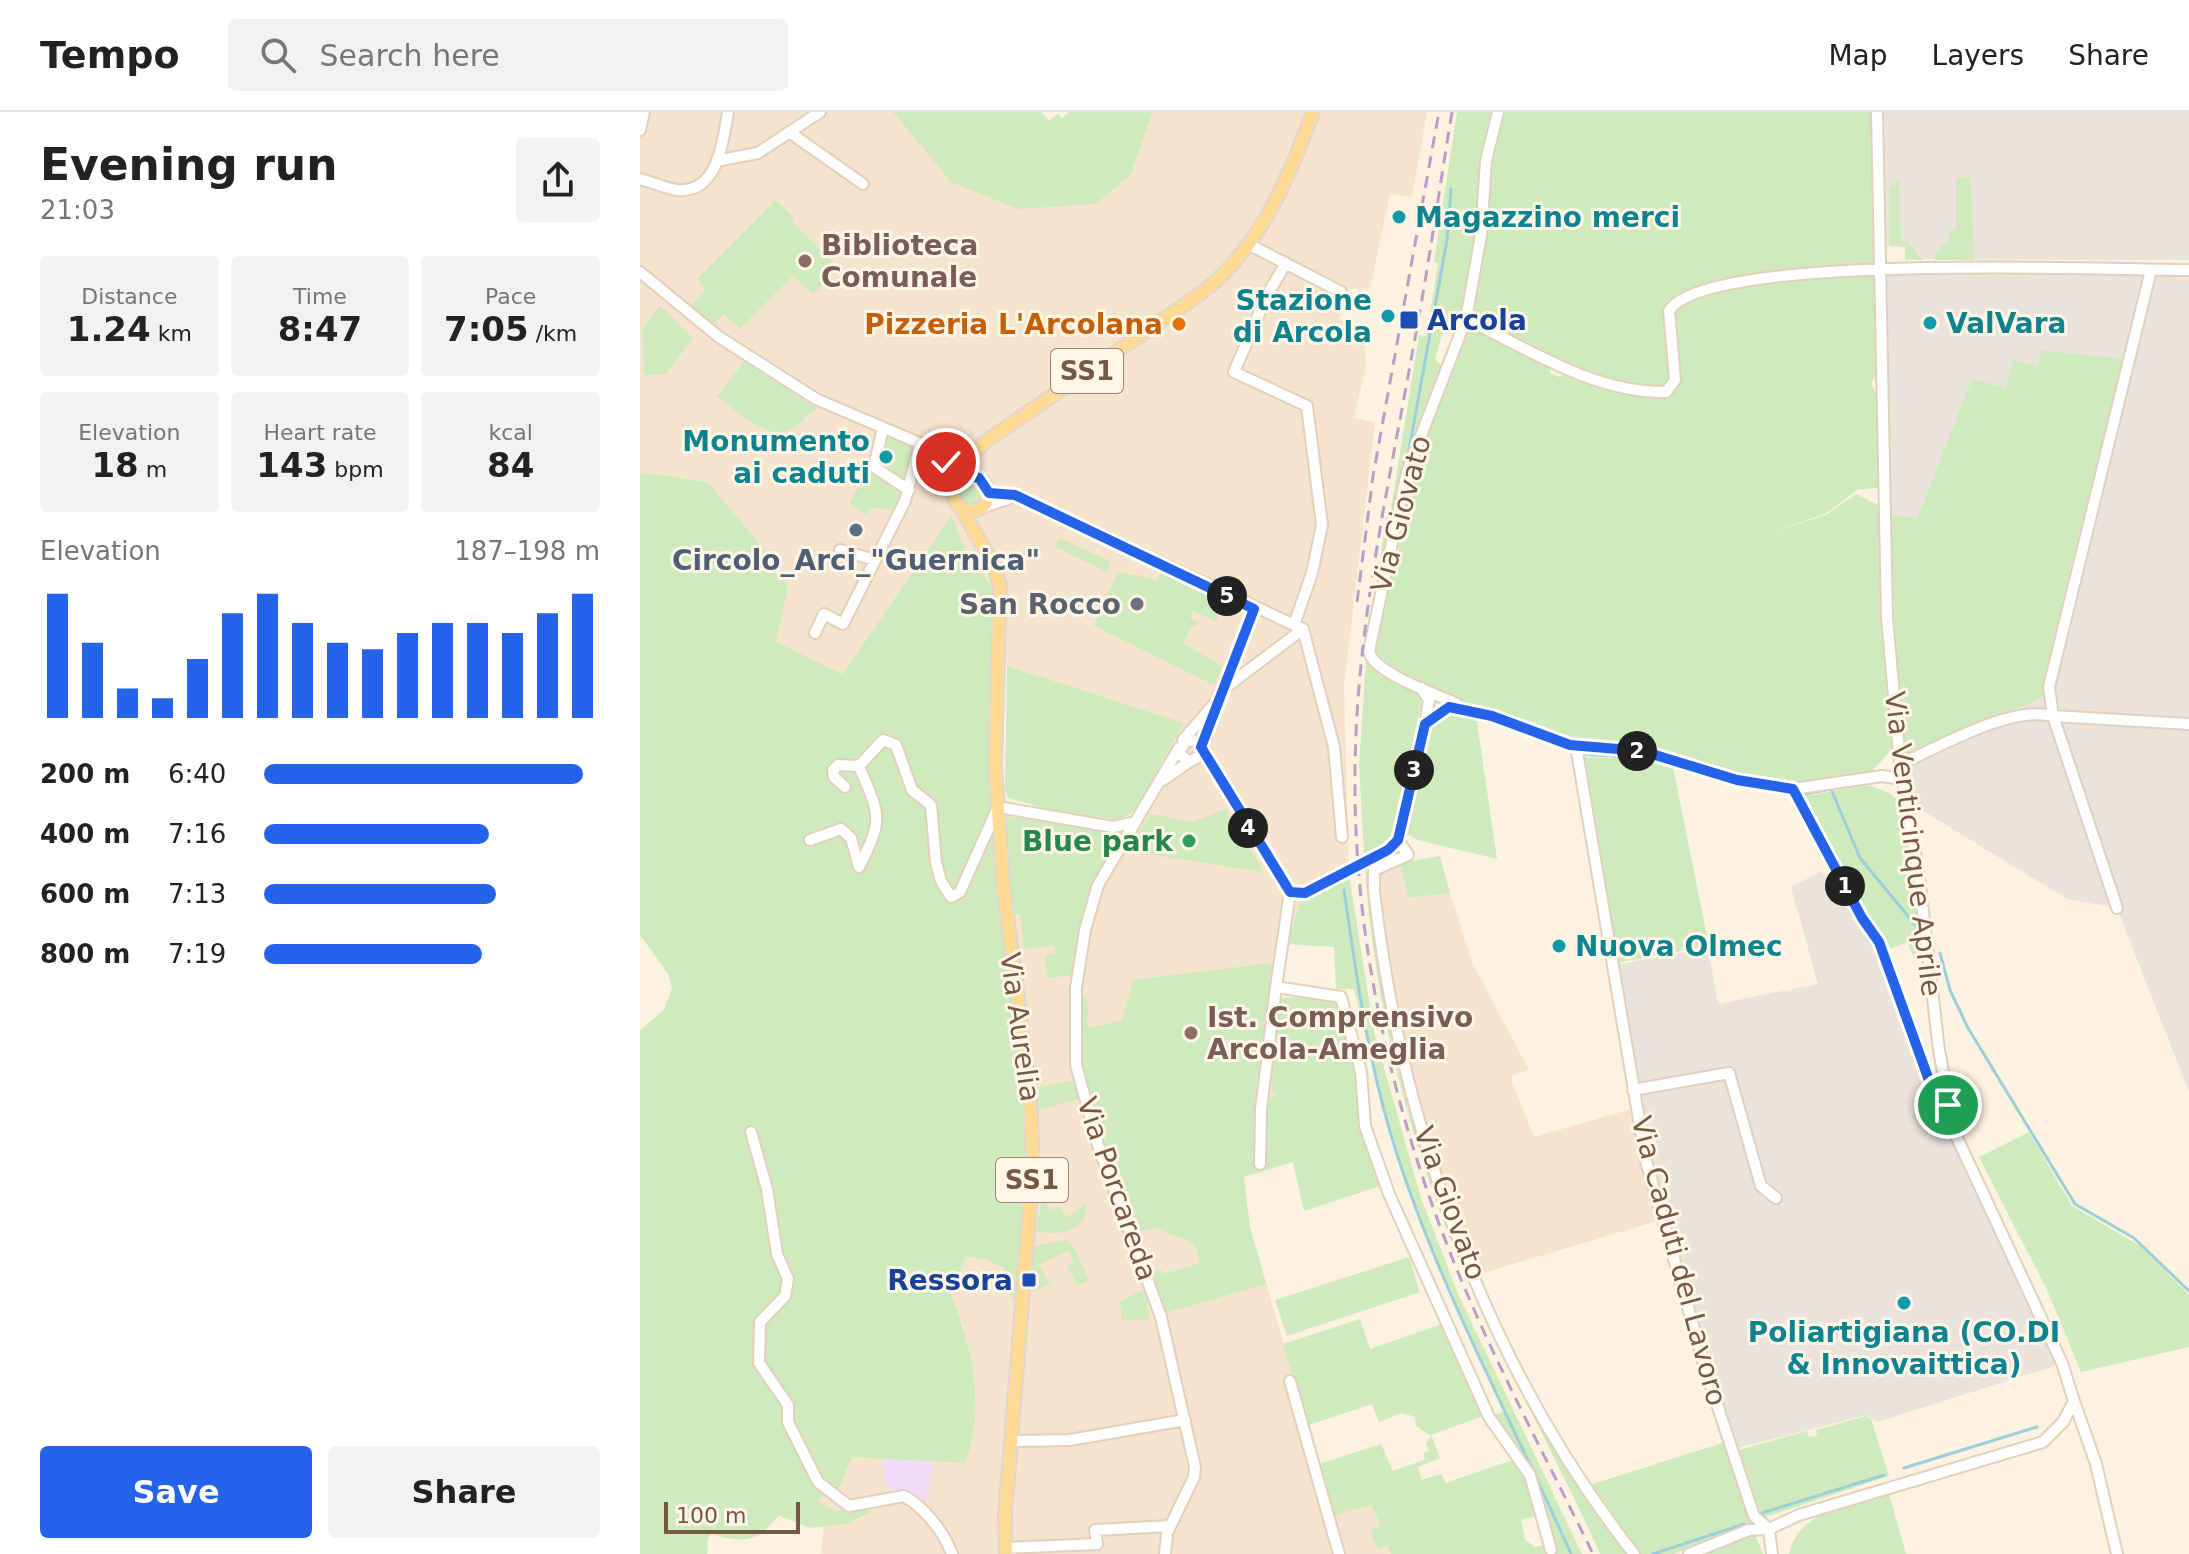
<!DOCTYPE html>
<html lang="en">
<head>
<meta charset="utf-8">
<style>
	:root { --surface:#fff; --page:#f2f2f2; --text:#222; --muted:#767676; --line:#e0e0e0; --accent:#2563eb }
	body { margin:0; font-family:"DejaVu Sans",sans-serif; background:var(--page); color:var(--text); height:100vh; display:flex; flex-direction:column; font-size:30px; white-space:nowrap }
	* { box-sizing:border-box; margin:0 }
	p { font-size:26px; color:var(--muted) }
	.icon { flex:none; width:44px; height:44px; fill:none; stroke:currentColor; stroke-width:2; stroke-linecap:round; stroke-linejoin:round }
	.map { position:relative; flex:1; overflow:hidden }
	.details { display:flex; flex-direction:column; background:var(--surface); width:640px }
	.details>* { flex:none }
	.scale { position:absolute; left:24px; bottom:20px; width:136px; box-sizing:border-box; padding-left:8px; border:4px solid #755846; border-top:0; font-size:22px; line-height:28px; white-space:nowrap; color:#755846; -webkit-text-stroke:6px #fff6e7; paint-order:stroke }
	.pin { position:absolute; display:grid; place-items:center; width:68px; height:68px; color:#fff; margin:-34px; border:4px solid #fff; border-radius:50%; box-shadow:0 2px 8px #0007 }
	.km { position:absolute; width:40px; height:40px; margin:-20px; border-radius:50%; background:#222; color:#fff; font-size:22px; line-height:40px; text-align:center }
	.round { display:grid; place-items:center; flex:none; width:84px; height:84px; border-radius:8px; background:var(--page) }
	.headline { display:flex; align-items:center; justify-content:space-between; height:136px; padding:0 40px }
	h1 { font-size:44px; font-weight:700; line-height:60px }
	.stats { display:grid; grid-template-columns:repeat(3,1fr); gap:12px; height:136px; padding:8px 40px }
	.stats div { display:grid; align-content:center; border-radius:8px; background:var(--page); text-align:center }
	.stats b { font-size:34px; font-weight:700 }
	.stats small { font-size:22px; font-weight:400 }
	.stats p { font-size:22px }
	.chart { height:224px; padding:16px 40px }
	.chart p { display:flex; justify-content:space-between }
	.chart svg { width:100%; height:144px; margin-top:8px; stroke:var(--accent); stroke-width:6 }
	.cta { display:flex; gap:16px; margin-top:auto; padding:16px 40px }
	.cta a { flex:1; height:92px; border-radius:8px; background:var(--accent); color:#fff; font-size:32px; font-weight:700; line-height:92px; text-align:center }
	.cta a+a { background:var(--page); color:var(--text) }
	ul { padding:0 40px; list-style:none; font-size:26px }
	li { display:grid; grid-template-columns:128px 96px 1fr; align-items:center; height:60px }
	li i { height:20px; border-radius:10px; background:var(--accent) }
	header { display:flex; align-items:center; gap:48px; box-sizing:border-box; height:112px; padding:0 40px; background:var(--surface); border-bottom:2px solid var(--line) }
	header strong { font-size:38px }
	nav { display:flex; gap:44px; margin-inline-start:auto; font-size:28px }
	.search { width:560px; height:72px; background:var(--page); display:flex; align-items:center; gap:20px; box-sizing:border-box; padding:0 28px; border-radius:8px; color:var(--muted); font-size:30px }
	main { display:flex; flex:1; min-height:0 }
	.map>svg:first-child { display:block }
	.residential { fill:#f5e4ce }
	.industrial { fill:#ebe4dc }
	.education { fill:#f0ddf9 }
	.green { fill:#cfebbe }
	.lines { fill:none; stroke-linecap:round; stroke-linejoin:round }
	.stream { stroke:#9aceda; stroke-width:3 }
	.minor-casing { stroke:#e2cfbc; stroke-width:14 }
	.major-casing { stroke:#ded7d3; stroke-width:16 }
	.minor { stroke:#fff; stroke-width:10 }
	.major { stroke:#ffda95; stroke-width:12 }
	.rail { stroke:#b59fc6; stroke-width:3; stroke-dasharray:12 8; stroke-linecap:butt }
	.route-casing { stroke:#fff; stroke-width:16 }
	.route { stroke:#2563eb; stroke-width:10 }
	.culture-dot { fill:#0f9aa8; stroke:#fff6e7; stroke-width:3 }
	.education-dot { fill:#8d6e63; stroke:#fff6e7; stroke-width:3 }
	.transit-dot { fill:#1a4fb4; stroke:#fff6e7; stroke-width:3 }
	.food-dot { fill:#e8710a; stroke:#fff6e7; stroke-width:3 }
	.service-dot { fill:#5c6f8a; stroke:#fff6e7; stroke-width:3 }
	.worship-dot { fill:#6b7280; stroke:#fff6e7; stroke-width:3 }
	.leisure-dot { fill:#2e9e5b; stroke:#fff6e7; stroke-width:3 }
	.labels { text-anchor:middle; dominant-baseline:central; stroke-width:6; stroke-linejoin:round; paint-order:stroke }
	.shield { fill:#fff6e7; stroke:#9e8776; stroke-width:2 }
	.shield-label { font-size:26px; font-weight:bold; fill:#755846 }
	.culture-label { font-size:28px; font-weight:bold; fill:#0d838f; stroke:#fff6e7; text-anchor:start }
	.education-label { font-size:28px; font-weight:bold; fill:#785e54; stroke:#fff6e7; text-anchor:start }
	.transit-label { font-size:28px; font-weight:bold; fill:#164399; stroke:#fff6e7; text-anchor:start }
	.food-label { font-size:28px; font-weight:bold; fill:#c56008; stroke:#fff6e7; text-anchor:end }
	.street-label { font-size:28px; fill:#755846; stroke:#fff6e7 }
	.service-label { font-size:28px; font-weight:bold; fill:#4e5e75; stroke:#fff6e7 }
	.worship-label { font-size:28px; font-weight:bold; fill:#5b616d; stroke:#fff6e7; text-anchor:end }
	.leisure-label { font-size:28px; font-weight:bold; fill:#27864d; stroke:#fff6e7; text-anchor:end }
</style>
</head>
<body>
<header>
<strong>Tempo</strong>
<div class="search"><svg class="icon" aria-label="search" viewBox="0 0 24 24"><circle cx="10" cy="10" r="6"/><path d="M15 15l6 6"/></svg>Search here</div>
<nav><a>Map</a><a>Layers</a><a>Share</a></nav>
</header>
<main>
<section class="details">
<div class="headline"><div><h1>Evening run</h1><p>21:03</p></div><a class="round"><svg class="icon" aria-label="share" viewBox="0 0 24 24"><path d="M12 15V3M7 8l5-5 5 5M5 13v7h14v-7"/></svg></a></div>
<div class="stats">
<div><p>Distance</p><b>1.24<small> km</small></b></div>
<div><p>Time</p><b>8:47</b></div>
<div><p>Pace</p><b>7:05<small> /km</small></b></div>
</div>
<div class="stats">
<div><p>Elevation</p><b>18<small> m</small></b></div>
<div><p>Heart rate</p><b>143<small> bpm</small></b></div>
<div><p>kcal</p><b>84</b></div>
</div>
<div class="chart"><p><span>Elevation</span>187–198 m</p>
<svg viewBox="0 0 160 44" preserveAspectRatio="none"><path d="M5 44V6M15 44V21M25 44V35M35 44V38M45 44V26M55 44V12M65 44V6M75 44V15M85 44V21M95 44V23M105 44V18M115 44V15M125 44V15M135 44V18M145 44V12M155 44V6"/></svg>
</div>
<ul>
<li><b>200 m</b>6:40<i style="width:95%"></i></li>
<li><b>400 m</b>7:16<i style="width:67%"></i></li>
<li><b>600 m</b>7:13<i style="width:69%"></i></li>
<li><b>800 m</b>7:19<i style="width:65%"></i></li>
</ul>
<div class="cta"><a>Save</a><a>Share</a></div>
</section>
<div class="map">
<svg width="1549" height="1442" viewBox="0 0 1549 1442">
	<rect width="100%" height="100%" fill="#fdf3e0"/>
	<!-- residential -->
	<path class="residential" d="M0,0H253L311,70L491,62L513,0H787L772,85L750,82L730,176L709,177L699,208L724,215L726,254L714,306L735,311L704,574L709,762L647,832L638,886V985L604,1066L610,1115L693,1404L732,1392L740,1414L731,1418L748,1433L751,1442H181L184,1412L215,1410L230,1401L195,1399L175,1387L198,1379L212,1345L324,1217L311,1182L326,1145L345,1147L364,1156L368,1182L376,1189L385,1088L384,990L360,805L447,799L513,662L461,586L353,550V475L326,442L315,417L203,562L135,530L148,474L67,371L0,360Z
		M760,751L770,786L810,781L833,852L889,958L874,962L871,967L894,1025L992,997L1017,1109L836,1163L786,1025L751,880L736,761Z"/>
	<!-- industrial -->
	<path class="industrial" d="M1243,0H1549V148L1265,147V135L1243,134Z
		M1243,159H1549V980L1477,796L1427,787L1265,688L1260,652L1414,580L1400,238L1398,254L1366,277L1285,386L1277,408L1250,402L1247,395Z
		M1182,759L1192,778L1198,776L1223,821L1227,820L1238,831L1287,975L1403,1219L1415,1254L1237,1310L1226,1303L1094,1337L1023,1102L974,853L1068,836L1078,892L1178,872L1151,775Z"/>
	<!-- education -->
	<path class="education" d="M242,1347L292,1349L289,1386L277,1391L251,1377L243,1365Z"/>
	<!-- green -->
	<path class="green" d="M253,0H401L409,9L418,2L422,6L429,0H513L491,62L456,92L378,97L311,70Z
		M817,0H856C848,55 841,172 815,217H804L795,246L804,257L746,443L741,442L746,405L750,403L779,223L786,224L798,152L794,150Z
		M860,0H1236L1239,154L1046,182L1033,190L1028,199L1034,267L1025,278C955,279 889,236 828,206L847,49Z
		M1316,66H1330L1335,148H1295V141L1308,128L1310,118H1316Z
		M1259,68L1261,130L1267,129L1283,148L1265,147V135L1250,134L1249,76Z
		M135,88L154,106L151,109L199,156L173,183L153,164L100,217L84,202L72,214L51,193L66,177L57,167Z
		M1240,157L1242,264L1236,263L1231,272L1242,294L1243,375L1217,378L1185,402L1128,422L1186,403L1216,382L1244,396L1257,631L1227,665L1153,675L1115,670L1027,643L930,632L826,595L745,556L730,539L747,455L757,448L759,436L753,426L768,361L827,208L907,248L911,262L920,265L926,259L1026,281L1036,268L1034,238L1039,232L1032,221L1031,200L1061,178Z
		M20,194L53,226L26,262L4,263L2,218Z
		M1400,238L1484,247L1414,580L1260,652L1250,402L1277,407L1332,267L1366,276L1373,248L1398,254Z
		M105,249L176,296C167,303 157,316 146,320C128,327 91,296 77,284Z
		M244,322L277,337L269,371L236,351Z
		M230,357L267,379L256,399L233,395L226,402L209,391Z
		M0,360L67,370L121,433L148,474L136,530L203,562L312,403L326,442L353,475L357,510L355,741L387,1040L376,1189L368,1182L364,1156L345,1147L326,1145L311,1182C332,1237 346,1294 325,1351L212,1345L198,1379L176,1387L195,1399L229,1395L230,1401L208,1412L169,1416L140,1404C132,1408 129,1417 121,1422C107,1431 87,1428 72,1421L68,1427L67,1442H0V919L24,897L32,876L28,862L0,823Z
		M314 382a17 17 0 1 1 34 0a17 17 0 1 1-34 0Z
		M420,426L471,450L467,460L415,435Z
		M478,460L517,468L521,460L584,490L576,509L553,499L550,506L558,510L556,515L552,513L543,531L582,554L574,573L454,514Z
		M726,548L775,575L782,586L756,718L744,732L724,742L719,654Z
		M367,554L544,611L494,699L488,704L477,708L412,698L368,686L365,678Z
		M814,600L836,604L857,747L778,728L766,721L787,621L797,609Z
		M942,645L1003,647L1033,655L1069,834L975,851Z
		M1227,673C1238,677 1251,679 1259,690C1276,716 1281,810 1280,843L1274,846L1267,830L1247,838L1224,805L1160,685Z
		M585,697L624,760L487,739L511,702L553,710Z
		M366,704L481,722L460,763L433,863L408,866L405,843L415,841L414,833L384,837L380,803L371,804Z
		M758,735L764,743L741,751L732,779L790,1049L869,1244L992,1442H960C918,1347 866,1257 825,1162C770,1035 734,894 725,755Z
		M800,744L810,781L769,786L760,751Z
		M709,762L734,920L781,1086L819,1184L942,1442H915L893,1362L851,1305L865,1299L789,1131L751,1023L714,877H696L694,835L647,832L660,789Z
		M633,851L614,990L637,984L632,978L638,886L696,884L717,961L722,1016L740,1074L664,1099L653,1050L604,1065L610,1115L626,1172L522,1202L510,1161L522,1158L524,1162L560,1151L554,1131L515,1116L493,1121L460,1029L466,1028L465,1021L458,1023L438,952L439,882L448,889L447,916L482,909L493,868Z
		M436,968L441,986L398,998L394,976Z
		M1389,1020L1432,1094L1502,1135L1549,1183V1235L1441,1260L1407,1178L1339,1045Z
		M403,1083L410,1098L420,1094L426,1106L445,1092C452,1117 414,1127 396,1118Z
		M425,1128L433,1134L449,1168L437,1173L427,1154L434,1151L428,1138L399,1153L410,1172L392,1179L393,1134Z
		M769,1145L780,1180L647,1224L635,1188Z
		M506,1177L511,1189L506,1192L510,1208H482L480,1189Z
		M720,1207L730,1237L802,1212L846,1303L791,1323L800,1346L778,1355L782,1368L801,1362L806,1371L878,1346L899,1403L881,1408L885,1428L896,1435L906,1432L909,1442H751L747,1433L738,1437L730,1418L740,1414L732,1393L692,1404L676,1353L741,1332L753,1359L784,1348V1341L789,1339L786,1332L791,1324L776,1314L775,1305L762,1301L739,1310L732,1292L666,1314L643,1232Z
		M1226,1304L1231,1307L1249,1364L1126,1405L1116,1402L1095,1339L1167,1319L1169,1325L1177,1324L1176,1318Z
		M1085,1330L1114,1413L1034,1442H1000L950,1373Z
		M1249,1382L1266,1442H1149C1158,1398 1213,1392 1249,1382Z
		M1114,1420L1123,1442H1057Z"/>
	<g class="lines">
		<!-- stream -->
		<path class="stream" d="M767,349L807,128L811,77
			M863,614L934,641
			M941,642L1009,646
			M1036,654L1085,671L1152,683
			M1160,683L1191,677L1220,746L1277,815
			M704,778C716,860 727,943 751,1023C795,1169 870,1303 931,1442
			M1300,841L1310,878L1328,916L1435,1092L1494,1126L1549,1179
			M1264,1356L1397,1315
			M1122,1401L1244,1363
			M1013,1442L1104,1412"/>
		<defs>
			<path id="minor" d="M0,18L4,0
				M149,20L223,72
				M81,48L118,41L180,0
				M0,67C12,70 25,76 37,78C79,82 83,27 88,0
				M608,132L701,180
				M646,151L627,183L594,260L667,294L682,413L672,461L654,513
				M1511,158L1409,575L1413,604L1549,612
				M0,160L79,225L176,287L291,336L311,349L325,365
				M826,207C888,237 954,281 1026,280L1035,268L1029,199C1064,140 1470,158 1549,158
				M243,316L234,355L269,378
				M306,351L317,371
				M349,381L375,383L663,517
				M343,395L368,387
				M200,438L235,448
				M663,517L694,635L702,725
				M175,521L184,502L203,512L265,389L280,331
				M781,576L789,588L785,612
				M581,579L663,517
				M817,592C796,582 733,561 729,539L767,360L826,207L841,123L846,49L858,0
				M543,628L574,592
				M936,634L1006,1049L1067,1262L1114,1404L1129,1417
				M561,635L557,629L546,628L539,641L549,650L561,643L576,591L614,497
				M562,638L650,780
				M1260,652C1300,635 1370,593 1413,604L1477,796
				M523,668L549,650
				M205,675L194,665L193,658L198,653L219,654
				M1153,677L1222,806L1239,830L1290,971L1307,1003
				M170,728L201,717L211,726L219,755
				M758,728L768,743L734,758V779C761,1015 847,1255 994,1442
				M219,755C244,706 240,704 219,654L243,628L256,633L272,678L291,693L296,751L301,769L311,785L320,780L358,695L473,715L491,711
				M650,780L636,875L701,885L721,960L725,1014L749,1082L849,1305L890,1363L911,1438
				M650,780L665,781L748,738L762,720L785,612L809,595L852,604L930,633L1002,639L1115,671L1153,677L1242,664L1262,667
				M993,978L1089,961L1121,1074L1136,1086
				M111,1020L127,1077L137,1142L148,1167L145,1184L120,1210L119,1251L148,1293V1310L178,1370L209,1394L264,1384C284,1395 304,1420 312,1442
				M620,1052L621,997L636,875
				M650,1269L699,1442
				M1434,1289L1456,1352L1477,1442
				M373,1329L430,1328L545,1308
				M1129,1417L1159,1403L1403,1330L1423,1310L1434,1289L1422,1251L1314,1019L1299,938L1279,765L1260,652L1247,505L1237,0
				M1129,1417L1132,1442
				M366,1436L457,1432L455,1418L530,1414
				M525,1442L527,1421L554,1365L555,1355L521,1205L458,1033L436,953V876L445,818L458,773L539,636
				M1049,1442L1109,1418L1129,1417"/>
			<path id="major" d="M314 382a17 17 0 1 1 34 0a17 17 0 1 1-34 0Z
				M325,365V350L345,330L556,185C619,140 647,69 673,0
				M321,396L352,450L360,473L355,653L363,771L390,984L393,1056L365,1403L366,1442"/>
		</defs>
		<!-- minor casing -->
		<use href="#minor" class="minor-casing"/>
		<!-- major casing -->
		<use href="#major" class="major-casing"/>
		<!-- minor -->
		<use href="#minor" class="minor"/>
		<!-- major -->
		<use href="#major" class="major"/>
		<!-- rail -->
		<path class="rail" d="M812,0C799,79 788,158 773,237C748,377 716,517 715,660C713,818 749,983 806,1130C847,1237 903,1339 953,1442
			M717,490L733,364L799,0"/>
	</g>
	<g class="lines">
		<defs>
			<path id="route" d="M306,350L317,371L329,364L339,366L349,381L375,383L614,497L561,635L650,780L665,781L748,738L758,728L785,612L809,595L852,604L930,633L1002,639L1097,668L1153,677L1222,806L1239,830L1290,971L1310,1008L1308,993"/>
		</defs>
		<!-- route casing -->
		<use href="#route" class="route-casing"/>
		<!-- route -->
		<use href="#route" class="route"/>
	</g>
	<!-- markers -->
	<g class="culture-dot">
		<circle cx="759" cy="105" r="8"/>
		<circle cx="748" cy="204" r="8"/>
		<circle cx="1290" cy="211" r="8"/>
		<circle cx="246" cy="345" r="8"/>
		<circle cx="919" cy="834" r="8"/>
		<circle cx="1264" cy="1191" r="8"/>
	</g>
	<g class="education-dot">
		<circle cx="165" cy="149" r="8"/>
		<circle cx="551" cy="921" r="8"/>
	</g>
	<g class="transit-dot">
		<rect x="759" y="198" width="20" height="20" rx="4"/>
		<rect x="381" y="1160" width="16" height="16" rx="4"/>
	</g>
	<circle class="food-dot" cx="539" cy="212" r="8"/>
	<circle class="service-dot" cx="216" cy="418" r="8"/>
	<circle class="worship-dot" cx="497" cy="492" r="8"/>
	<circle class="leisure-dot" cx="549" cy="729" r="8"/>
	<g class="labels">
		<!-- shield labels -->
		<g class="shield">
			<rect x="411" y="237" width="72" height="44" rx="6"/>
			<rect x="356" y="1046" width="72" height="44" rx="6"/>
		</g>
		<g class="shield-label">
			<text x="447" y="259">SS1</text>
			<text x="392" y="1068">SS1</text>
		</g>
		<!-- culture labels -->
		<g class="culture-label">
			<text x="775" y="105">Magazzino merci</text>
			<text x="732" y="188" text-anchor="end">Stazione<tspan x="732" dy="32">di Arcola</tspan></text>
			<text x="1306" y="211">ValVara</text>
			<text x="230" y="329" text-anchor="end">Monumento<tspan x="230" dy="32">ai caduti</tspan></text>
			<text x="935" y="834">Nuova Olmec</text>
			<text x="1264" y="1220" text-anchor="middle">Poliartigiana (CO.DI<tspan x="1264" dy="32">&amp; Innovaittica)</tspan></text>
		</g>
		<!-- education labels -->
		<g class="education-label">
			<text x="181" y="133">Biblioteca<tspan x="181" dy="32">Comunale</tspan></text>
			<text x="567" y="905">Ist. Comprensivo<tspan x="567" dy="32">Arcola-Ameglia</tspan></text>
		</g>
		<!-- transit labels -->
		<g class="transit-label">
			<text x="787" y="208">Arcola</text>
			<text x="373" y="1168" text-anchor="end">Ressora</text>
		</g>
		<!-- food labels -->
		<g class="food-label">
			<text x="523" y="212">Pizzeria L'Arcolana</text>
		</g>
		<!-- street labels -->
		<g class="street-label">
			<text transform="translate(761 402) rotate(-75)">Via Giovato</text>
			<text transform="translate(1273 732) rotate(83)">Via Venticinque Aprile</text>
			<text transform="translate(380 915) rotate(82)">Via Aurelia</text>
			<text transform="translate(477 1077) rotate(71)">Via Porcareda</text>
			<text transform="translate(810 1091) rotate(70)">Via Giovato</text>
			<text transform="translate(1039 1149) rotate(75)">Via Caduti del Lavoro</text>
		</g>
		<!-- service labels -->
		<g class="service-label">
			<text x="216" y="448">Circolo_Arci_"Guernica"</text>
		</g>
		<!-- worship labels -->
		<g class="worship-label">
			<text x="481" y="492">San Rocco</text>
		</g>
		<!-- leisure labels -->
		<g class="leisure-label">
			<text x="533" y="729">Blue park</text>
		</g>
	</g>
</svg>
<div class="scale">100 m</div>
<div class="pin" style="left:1308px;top:993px;background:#1e9e55"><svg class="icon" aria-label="arrive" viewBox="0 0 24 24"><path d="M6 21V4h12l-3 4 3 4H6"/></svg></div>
<div class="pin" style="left:306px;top:350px;background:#d93025"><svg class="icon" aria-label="check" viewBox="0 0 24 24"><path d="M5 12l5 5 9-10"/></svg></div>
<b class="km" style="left:1205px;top:774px">1</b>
<b class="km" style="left:997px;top:639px">2</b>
<b class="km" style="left:774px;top:658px">3</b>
<b class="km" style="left:608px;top:716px">4</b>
<b class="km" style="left:587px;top:484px">5</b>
</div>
</main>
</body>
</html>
